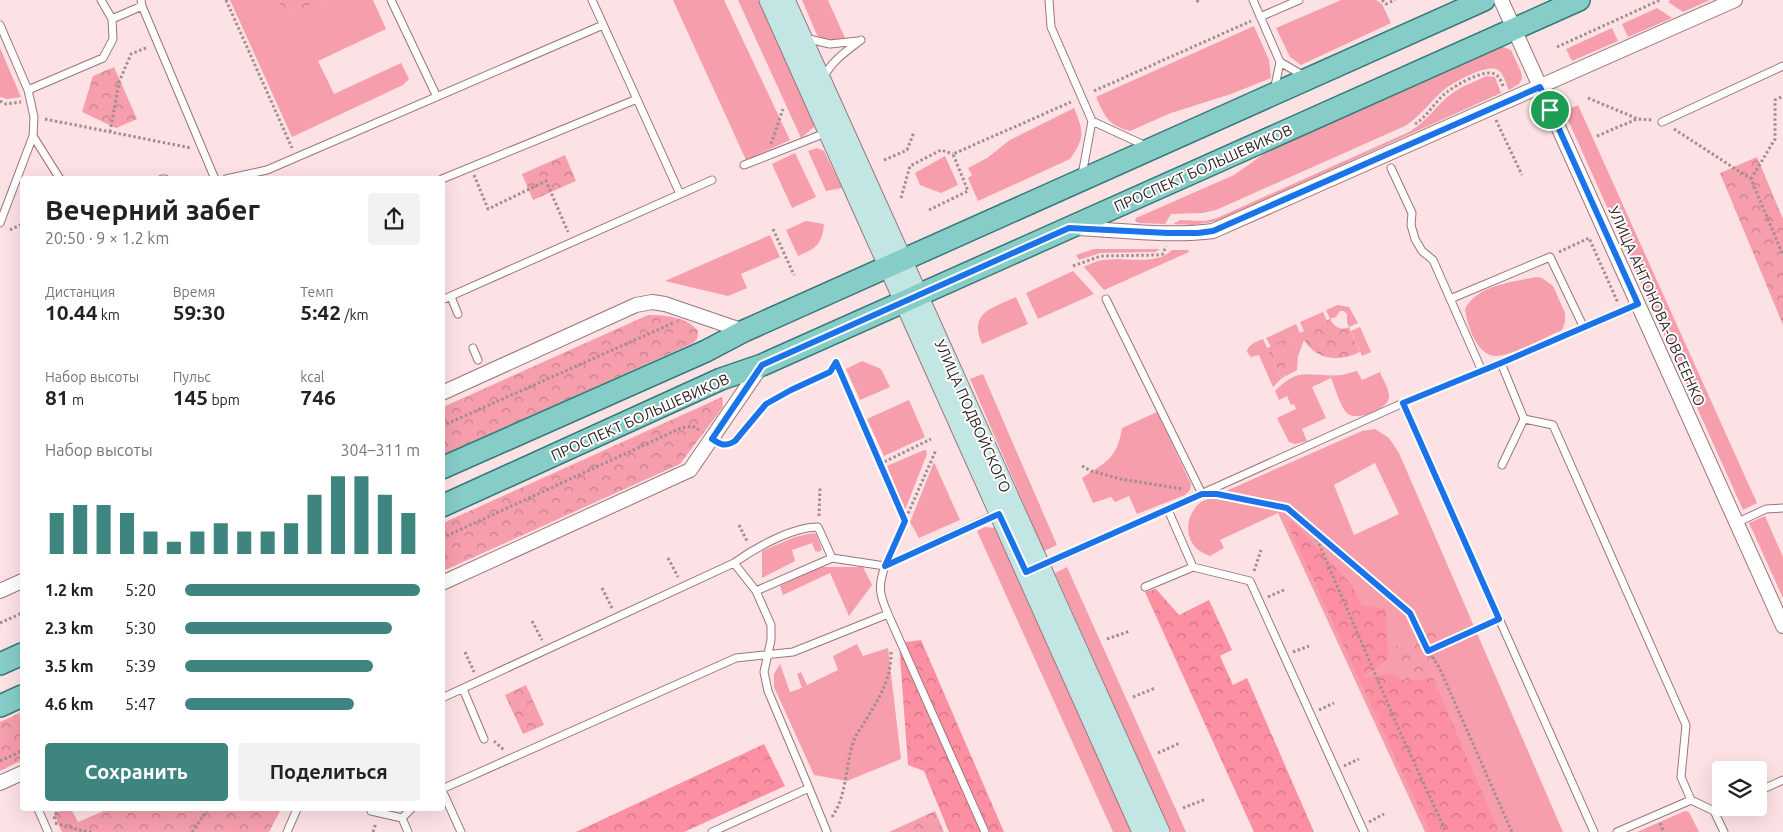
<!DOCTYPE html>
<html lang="ru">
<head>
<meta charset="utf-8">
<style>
	:root { --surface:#fff; --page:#f2f2f2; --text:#222; --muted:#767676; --accent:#3e8580 }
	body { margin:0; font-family:Ubuntu,sans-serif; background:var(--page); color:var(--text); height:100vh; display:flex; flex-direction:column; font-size:19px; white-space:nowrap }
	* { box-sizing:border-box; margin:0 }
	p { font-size:16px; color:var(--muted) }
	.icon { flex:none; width:28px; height:28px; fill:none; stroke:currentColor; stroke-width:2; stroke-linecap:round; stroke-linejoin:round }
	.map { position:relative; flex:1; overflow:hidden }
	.details { position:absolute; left:20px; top:176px; width:425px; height:635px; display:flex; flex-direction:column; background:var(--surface); border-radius:5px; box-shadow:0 5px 20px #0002 }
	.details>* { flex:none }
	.buttons { position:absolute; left:1712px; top:761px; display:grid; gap:10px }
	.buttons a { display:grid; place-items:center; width:55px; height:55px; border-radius:5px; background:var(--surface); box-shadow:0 5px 20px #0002; font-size:25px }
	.pin { position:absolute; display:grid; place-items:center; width:42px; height:42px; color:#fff; margin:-21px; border:2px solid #fff; border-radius:50%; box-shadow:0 1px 5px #0007 }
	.round { display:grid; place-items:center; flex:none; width:52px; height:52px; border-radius:5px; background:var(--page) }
	.overview { display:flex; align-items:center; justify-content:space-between; height:85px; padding:0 25px }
	h1 { font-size:28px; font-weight:600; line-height:38px }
	.metrics { display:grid; grid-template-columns:repeat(3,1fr); gap:8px; height:85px; padding:5px 25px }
	.metrics div { display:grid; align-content:center }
	.metrics b { font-size:21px; font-weight:600 }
	.metrics small { font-size:14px; font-weight:400 }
	.metrics p { font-size:14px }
	.chart { height:140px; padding:10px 25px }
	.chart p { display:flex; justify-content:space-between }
	.chart svg { width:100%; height:90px; margin-top:5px; stroke:var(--accent); stroke-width:6 }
	.primary-button { display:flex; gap:10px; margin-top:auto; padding:10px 25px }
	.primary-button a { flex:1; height:58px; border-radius:5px; background:var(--accent); color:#fff; font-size:20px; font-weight:600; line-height:58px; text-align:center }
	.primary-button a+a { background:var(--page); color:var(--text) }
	ul { padding:0 25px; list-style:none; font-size:16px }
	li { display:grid; grid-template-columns:80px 60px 1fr; align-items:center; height:38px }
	li i { height:12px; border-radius:6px; background:var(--accent) }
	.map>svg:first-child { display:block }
	.grass { fill:#f69eac; fill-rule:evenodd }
	.forest { fill:url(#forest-crowns) }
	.park { fill:url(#park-crowns) }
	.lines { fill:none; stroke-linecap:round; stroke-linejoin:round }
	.lane-casing { stroke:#9b7479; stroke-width:9 }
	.street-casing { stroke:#9b7479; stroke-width:16 }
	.secondary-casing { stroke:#9b7479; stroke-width:21 }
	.primary-casing { stroke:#347a77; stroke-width:24 }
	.path { stroke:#a48d90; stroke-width:3; stroke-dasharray:2.5 2.5; stroke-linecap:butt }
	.lane { stroke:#fff; stroke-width:7 }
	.street { stroke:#fff; stroke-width:14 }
	.secondary { stroke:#c2e6e4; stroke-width:19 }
	.primary { stroke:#86cdc8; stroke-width:21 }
	.route-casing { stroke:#fff; stroke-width:10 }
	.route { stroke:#1a73e8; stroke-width:6 }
	.labels { text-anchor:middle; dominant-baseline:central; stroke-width:4; stroke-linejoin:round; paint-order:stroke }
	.street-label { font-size:15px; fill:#312023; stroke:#fff }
</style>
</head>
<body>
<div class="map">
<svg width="1783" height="832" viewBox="0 0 1783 832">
	<defs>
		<pattern id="forest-crowns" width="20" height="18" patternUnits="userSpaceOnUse" patternTransform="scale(1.25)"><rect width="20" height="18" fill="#fd8fa3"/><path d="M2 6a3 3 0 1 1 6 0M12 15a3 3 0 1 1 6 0" fill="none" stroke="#cd7484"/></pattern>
		<pattern id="park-crowns" width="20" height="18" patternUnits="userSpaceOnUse" patternTransform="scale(1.25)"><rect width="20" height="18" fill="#f69eac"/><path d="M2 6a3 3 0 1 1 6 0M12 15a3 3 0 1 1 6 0" fill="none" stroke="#c8808c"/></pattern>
	</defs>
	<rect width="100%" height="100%" fill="#fde2e5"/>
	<!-- grass -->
	<path class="grass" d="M230,0H278L286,16L321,0H373L386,29L318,61L334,94L401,63L409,79L403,85L292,137Z
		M673,0H724L790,140L746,160Z
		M738,0H758L815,126L801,138Z
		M802,0H828L845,38C834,42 826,44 817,35Z
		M1341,0H1376L1382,4L1391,23L1301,65L1290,57L1276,28Z
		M1670,0H1710L1683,12L1668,2Z
		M1657,8L1672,18L1628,37L1622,24Z
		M1254,26L1269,60L1271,78L1231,94L1171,113L1130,131C1108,125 1105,117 1096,97Z
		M1612,28L1618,41L1572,61L1566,49Z
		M1501,46L1511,50L1521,72L1522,79L1519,84L1509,90C1506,84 1504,74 1498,70C1488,63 1454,82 1445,89C1430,101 1422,115 1405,126L1216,210L1202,213L1171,214L1165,224L1139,223L1135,221L1136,218L1234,175L1271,149Z
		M0,48L21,97L7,99L0,97Z
		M1487,76L1495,77L1501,93L1218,221L1193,225L1173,224L1180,220L1205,221L1217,218L1409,132C1425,122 1429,115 1442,102C1454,89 1471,83 1487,76Z
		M1578,105L1757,503L1743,510L1564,111Z
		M1074,108C1084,132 1085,138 1070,159L978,201L968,178L972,175L968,168L987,158L1010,140Z
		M817,148L824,151L842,188L826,191L808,151Z
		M795,153L816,197L792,208L772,164Z
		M945,156L958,185L941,193L920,185L915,173Z
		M806,221L824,224C822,245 816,248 798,256L786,230Z
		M770,235L780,257L741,274L747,288L728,296L665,281Z
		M1094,249H1160L1155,252L1100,253L1079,260L1076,255Z
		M1172,250H1188L1189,252L1104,290L1084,267C1090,264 1096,261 1103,260C1124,257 1157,266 1172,250Z
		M1073,271L1094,294L1038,319L1026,293Z
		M1536,277L1542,278L1553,286L1565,313V322L1562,330C1547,336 1505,361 1490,355C1475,349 1467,324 1465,309C1477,285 1512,282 1536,277Z
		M1016,297L1028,324L982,344C968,312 993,308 1016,297Z
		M1338,305L1349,307L1358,323L1349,327L1347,322V314L1344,311H1340L1336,317L1330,319L1326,310Z
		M1323,312L1327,321L1304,331L1300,322Z
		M1296,324L1300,333L1271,347L1266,338Z
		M1360,327L1371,352L1362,356L1351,331Z
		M1302,336L1304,340L1298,356L1297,370L1284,377C1287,361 1291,348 1302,336Z
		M1263,339L1281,379L1273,387L1259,355L1251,357L1247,352C1248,344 1256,342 1263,339Z
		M862,361L881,369L890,387L860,400L846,369Z
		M1357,371L1362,380L1380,372C1383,380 1390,390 1389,398C1387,409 1358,421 1348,414C1341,409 1335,387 1331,378L1312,387L1326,418L1302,429L1307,441L1295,444L1289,442L1277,418L1296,409L1294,404L1291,405L1287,396L1279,400L1275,391C1300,365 1311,378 1342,375C1347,374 1352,372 1357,371Z
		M983,374L1057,545L1044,551L970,379Z
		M909,400L925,437L884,456L867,419Z
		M1157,412L1191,484L1190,490L1185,495L1137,514L1129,496L1115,502L1111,497L1093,503L1082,478C1106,462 1117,459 1122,428Z
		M1375,429L1389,438L1399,453L1563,832H1425L1278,513L1220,540L1224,548L1210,556C1205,554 1199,551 1196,548C1183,533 1187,514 1201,502L1362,431ZM1375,463L1399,514L1354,535L1334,485Z
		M924,450H926L927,454L905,510L887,466Z
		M934,462L960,520L919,538L910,522Z
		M1765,516L1783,557V598L1749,523Z
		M985,527L996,528L1133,832H1113L977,531Z
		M813,533L816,534L822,549L819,552L815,551L812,543L792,550L795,561L762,578V551L795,537Z
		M816,567H863L872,585L849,616L830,573L783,595L780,586Z
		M1067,567L1186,832H1171L1055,573Z
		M857,644L863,656L888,648L901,759L847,781L814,775L774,687V674L780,664L790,692L802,688L797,674L801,672L807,685L838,670L833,656Z
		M1685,811L1689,812L1699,832H1637Z"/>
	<!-- forest -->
	<path class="forest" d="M1292,521L1351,584L1362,606L1386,609L1388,659L1362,678L1389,674L1406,681L1433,678L1499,832H1430L1288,525Z
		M1156,589L1179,615L1209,600L1232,650L1220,656L1233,685L1247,678L1314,832H1254L1145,592Z
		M921,640L1004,832H949L924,771L908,765L899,643Z
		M764,744L785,786L684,832H576Z"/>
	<!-- park -->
	<path class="park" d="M278,0H321L285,17Z
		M114,67L137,119L116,128L82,112L93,76Z
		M565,155L576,181L533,200L522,174Z
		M1757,157L1783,219V325L1720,173Z
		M648,315C665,315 687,317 698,331L697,339L693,343L443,455V407Z
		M1330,319C1334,327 1341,331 1349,327L1360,352C1337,363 1315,360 1302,337C1291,348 1287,361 1284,377L1281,379L1267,348Z
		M722,397L723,407L680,464L443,571V523Z
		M1435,629L1450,662L1406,682L1391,649Z
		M526,685L544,725L523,734L505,695Z
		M22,712V760L0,771V722Z
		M64,809H71L78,822L108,809H281L269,832H62L54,814Z
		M935,811L944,832H889Z"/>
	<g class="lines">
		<defs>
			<path id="lane" d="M101,0L112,19
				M391,0L437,97
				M592,0L680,194
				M1049,0L1051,27L1092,121L1082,175
				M1253,0L1280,62L1304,76
				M142,6L215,179
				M1260,17L1299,0
				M0,25L28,90
				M805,38L830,44L858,41
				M823,78C832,61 845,52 861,40
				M1274,91L1280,62
				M1092,121L1146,146
				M1662,122L1783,66
				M33,136L60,179
				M744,165L828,132
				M1391,168L1412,213L1411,225L1415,239L1422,251L1433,260L1482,371
				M162,179H165
				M226,179L267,170L603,25
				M442,179L637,99
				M0,223L33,136L34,117L28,90L103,58L113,39L112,19L142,6L141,0
				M451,297L458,314
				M1106,299L1202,494
				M1450,299L1550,257L1584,328
				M442,300L712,180
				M473,348L478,360
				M1501,363L1524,419L1553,425L1686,725L1681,777L1691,800
				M1403,403L1594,832
				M1502,465L1524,419
				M1168,510L1193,567L1250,581L1364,832
				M1736,523L1766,509L1783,508
				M1041,566L1403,403L1501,363L1638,304
				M1145,587L1193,567
				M756,591L832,558L885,566L997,514
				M888,614L985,832
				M463,689L484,739
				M442,698L734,563C755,548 792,527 818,527L832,558
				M809,788L827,832
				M442,789L736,658L793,652L888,614C879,594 878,586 885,566
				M442,790L461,832
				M1759,791L1783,780
				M38,809L48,832
				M371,811L402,818
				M1714,811L1724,832
				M402,818L408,832
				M402,818L411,809
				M287,832L297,809
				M712,832L809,788L768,691L764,672L771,640V625L756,591L734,563
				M1617,832L1691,800L1714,811L1721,807"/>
			<path id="street" d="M1501,0L1783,626
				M1075,228C1120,230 1169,237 1213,231L1735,0
				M442,393L636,305L652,302L665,304L744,331
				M442,583L690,470L762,365
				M0,591L22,581
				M0,783L22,773"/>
			<path id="secondary" d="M769,0L1142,832
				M785,0L1160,832"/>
			<path id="primary" d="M442,468L706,351L744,331L1484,0
				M442,506L721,379L762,365L1579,0
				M0,664L22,654
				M0,706L22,696"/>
		</defs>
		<!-- lane casing -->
		<use href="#lane" class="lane-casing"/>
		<!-- street casing -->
		<use href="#street" class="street-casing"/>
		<!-- secondary casing -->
		<use href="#secondary" class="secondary-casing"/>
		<!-- primary casing -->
		<use href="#primary" class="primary-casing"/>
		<!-- path -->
		<path class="path" d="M226,0L292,148
			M1197,0L1199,4
			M1382,0L1386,4L1395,0
			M1557,47L1660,0
			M1094,91L1251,21
			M1588,98L1638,119L1653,120
			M0,101L6,104L21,102
			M45,119L191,148
			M1496,120L1522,175
			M1415,124C1428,116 1435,101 1447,92C1456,85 1487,67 1496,75C1500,77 1502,84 1504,88
			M1674,129L1751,179L1783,255
			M110,132L119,82L131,54L148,47
			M1597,136L1637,119
			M771,144L783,109
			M884,160L907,150L914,132
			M474,175L488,209L546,181L568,232
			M1751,179L1775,139V100L1783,96
			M901,198L910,166L941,150L953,154
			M929,210L968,191L953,154L1071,102
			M773,229L794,275
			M10,230L22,224
			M1559,252L1589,238L1618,303
			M1073,266L1101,256L1157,255L1163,254L1166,246
			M836,362L905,521
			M442,426L673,323
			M723,445H729L735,441L766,404L777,397L830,372L836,362
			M880,464L931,439
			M1082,466L1091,471L1121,479L1183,489
			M1224,496L1287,508L1410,613L1428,651L1439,667L1512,832
			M819,516L820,488
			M739,525L748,543
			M1313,530L1401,734L1446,832
			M442,538L681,428L692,426L701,431
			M892,550L936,450
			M668,558L678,577
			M1254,571L1261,550
			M602,588L612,608
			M1268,597L1284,590
			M532,621L542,640
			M0,623L22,613
			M1107,639L1130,631
			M1428,651L1491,623
			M465,652L474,672
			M1293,652L1309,646
			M1133,697L1155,688
			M1319,710L1334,703
			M494,741L504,750
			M1158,753L1180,743
			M0,761L22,751
			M1344,766L1359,759
			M1183,808L1206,799
			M832,817C847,795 845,768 853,743C855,736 860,729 864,723C878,700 892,679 891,651
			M54,819L58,809
			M1369,822L1384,814
			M55,823L83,831L92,832
			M1660,823L1664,832
			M192,832L208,809
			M373,832L376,823"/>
		<!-- lane -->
		<use href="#lane" class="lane"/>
		<!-- street -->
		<use href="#street" class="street"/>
		<!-- secondary -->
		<use href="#secondary" class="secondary"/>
		<!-- primary -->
		<use href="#primary" class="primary"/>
	</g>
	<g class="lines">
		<defs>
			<path id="route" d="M1540,87L1638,304L1501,363L1403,403L1499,619L1428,651L1410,613L1287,508L1217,494H1202L1026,572L999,514L885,566L905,521L836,362L830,372L791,390L766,404L735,441C725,447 721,445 712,439L762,365L1069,228L1168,233H1198L1213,231Z"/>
		</defs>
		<!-- route casing -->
		<use href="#route" class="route-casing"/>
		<!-- route -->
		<use href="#route" class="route"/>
	</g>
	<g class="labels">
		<!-- street labels -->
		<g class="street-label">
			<text transform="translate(1203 168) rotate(-24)">ПРОСПЕКТ БОЛЬШЕВИКОВ</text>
			<text transform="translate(1657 306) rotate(66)">УЛИЦА АНТОНОВА-ОВСЕЕНКО</text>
			<text transform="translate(973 416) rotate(66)">УЛИЦА ПОДВОЙСКОГО</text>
			<text transform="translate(640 417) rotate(-24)">ПРОСПЕКТ БОЛЬШЕВИКОВ</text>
		</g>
	</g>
</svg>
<div class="buttons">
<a><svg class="icon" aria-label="layers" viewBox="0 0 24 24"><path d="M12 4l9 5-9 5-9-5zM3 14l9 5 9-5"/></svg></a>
</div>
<div class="pin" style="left:1550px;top:110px;background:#1e9e55"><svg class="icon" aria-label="arrive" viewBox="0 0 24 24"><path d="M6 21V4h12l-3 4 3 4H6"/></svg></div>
<section class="details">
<div class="overview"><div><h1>Вечерний забег</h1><p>20:50 · 9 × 1.2 km</p></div><a class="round"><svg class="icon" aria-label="share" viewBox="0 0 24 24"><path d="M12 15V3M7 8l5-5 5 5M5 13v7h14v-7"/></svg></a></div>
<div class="metrics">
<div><p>Дистанция</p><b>10.44<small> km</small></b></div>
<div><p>Время</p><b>59:30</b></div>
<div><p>Темп</p><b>5:42<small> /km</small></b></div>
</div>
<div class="metrics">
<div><p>Набор высоты</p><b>81<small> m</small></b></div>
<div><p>Пульс</p><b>145<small> bpm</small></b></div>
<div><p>kcal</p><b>746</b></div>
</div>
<div class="chart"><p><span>Набор высоты</span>304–311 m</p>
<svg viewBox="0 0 160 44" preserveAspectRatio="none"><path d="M5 44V24M15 44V20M25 44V20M35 44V24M45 44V33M55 44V38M65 44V33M75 44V29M85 44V33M95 44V33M105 44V29M115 44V15M125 44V6M135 44V6M145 44V15M155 44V24"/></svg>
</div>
<ul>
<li><b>1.2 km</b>5:20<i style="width:100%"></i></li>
<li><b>2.3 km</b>5:30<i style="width:88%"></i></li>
<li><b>3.5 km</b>5:39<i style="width:80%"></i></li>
<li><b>4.6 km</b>5:47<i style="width:72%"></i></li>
</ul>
<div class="primary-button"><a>Сохранить</a><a>Поделиться</a></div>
</section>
</div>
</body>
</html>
